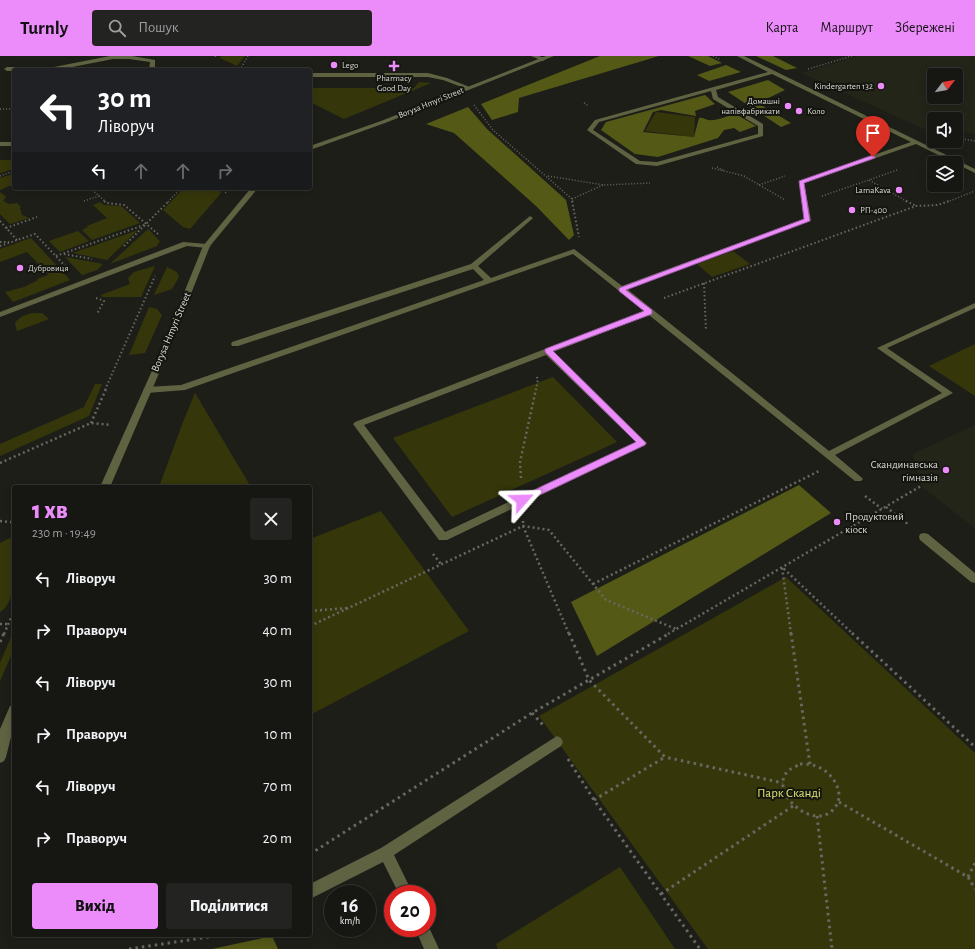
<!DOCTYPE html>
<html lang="uk">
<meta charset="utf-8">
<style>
:root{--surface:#161613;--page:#232321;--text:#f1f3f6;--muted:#9e9fa0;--line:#353533;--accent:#ec8cfa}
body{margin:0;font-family:"Alegreya Sans",sans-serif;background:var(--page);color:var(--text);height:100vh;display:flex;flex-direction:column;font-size:15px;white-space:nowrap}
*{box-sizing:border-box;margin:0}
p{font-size:13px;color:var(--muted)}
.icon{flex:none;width:22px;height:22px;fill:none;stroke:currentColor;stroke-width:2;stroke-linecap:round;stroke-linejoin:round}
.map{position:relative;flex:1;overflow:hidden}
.sheet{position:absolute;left:12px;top:429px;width:300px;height:452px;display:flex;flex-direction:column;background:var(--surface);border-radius:4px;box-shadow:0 2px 10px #0003,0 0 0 1px var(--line)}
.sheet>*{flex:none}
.banner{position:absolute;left:12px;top:12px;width:300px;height:122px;border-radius:4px;box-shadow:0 2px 10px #0003,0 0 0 1px var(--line);background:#202124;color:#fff;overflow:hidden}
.needle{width:26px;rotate:59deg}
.tools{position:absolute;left:927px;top:12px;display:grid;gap:8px}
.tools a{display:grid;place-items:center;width:36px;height:36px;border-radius:4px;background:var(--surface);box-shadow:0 2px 10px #0003,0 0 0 1px var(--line);font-size:20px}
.speed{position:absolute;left:324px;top:829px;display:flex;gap:8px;font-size:20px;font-weight:700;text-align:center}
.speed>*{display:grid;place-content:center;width:52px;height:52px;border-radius:50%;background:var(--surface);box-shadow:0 2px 10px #0003,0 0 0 1px var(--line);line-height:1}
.speed small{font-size:10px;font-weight:400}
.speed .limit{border:6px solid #d22;background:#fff;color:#111}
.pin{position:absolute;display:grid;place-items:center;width:34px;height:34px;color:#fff;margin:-41px -17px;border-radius:50% 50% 50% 0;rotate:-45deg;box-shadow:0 0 4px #0007}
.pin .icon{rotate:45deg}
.me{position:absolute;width:44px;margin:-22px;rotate:65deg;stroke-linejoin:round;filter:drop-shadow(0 0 3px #0008)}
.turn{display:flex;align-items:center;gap:14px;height:84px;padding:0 20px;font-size:18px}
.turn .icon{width:52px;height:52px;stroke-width:2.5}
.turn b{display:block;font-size:28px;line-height:34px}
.lanes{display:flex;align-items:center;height:38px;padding:0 20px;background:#0003;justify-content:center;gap:20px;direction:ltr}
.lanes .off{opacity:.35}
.round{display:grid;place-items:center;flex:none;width:42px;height:42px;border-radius:4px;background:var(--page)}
.headline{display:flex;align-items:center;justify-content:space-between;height:68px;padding:0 20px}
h1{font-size:24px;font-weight:800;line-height:30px;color:var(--accent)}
.action{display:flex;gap:8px;margin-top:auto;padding:8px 20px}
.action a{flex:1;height:46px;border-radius:4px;background:var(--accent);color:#111;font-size:16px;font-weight:800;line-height:46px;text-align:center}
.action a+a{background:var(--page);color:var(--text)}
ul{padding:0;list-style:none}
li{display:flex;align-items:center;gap:12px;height:52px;padding:0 20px}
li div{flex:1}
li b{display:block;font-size:15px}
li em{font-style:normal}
header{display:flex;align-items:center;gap:24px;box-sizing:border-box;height:56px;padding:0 20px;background:var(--accent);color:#111}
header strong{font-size:19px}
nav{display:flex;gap:22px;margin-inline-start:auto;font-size:14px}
.search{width:280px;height:36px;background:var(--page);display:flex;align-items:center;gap:10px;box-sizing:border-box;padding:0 14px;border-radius:4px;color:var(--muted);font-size:15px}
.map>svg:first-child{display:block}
.built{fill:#242519;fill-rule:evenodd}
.green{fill:#35370a}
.forest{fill:#555916}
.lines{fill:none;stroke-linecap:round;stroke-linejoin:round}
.path-far3{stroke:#686863;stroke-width:1.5;stroke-dasharray:1 2;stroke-linecap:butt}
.path-far2{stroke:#686863;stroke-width:2;stroke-dasharray:1.5 2.5;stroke-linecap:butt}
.path-far1{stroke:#686863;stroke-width:2.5;stroke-dasharray:2 3;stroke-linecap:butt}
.path{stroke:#686863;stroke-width:3;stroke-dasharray:2.5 4;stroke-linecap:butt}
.lane{fill:#606342;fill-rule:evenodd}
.street{fill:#606342;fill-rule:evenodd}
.route{fill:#ec8cfa;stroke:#995ba2}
.poi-dot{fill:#ec8cfa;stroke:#151510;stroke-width:1.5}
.labels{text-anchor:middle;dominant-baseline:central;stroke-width:4;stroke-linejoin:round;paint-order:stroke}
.far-poi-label{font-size:9px;fill:#d8d9d4;stroke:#151510;text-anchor:start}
.far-street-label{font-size:9px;fill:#d8d9d4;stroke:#151510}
.street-label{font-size:11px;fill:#d8d9d4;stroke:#151510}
.poi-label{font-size:11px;fill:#d8d9d4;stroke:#151510;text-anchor:end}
.near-park-label{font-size:13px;fill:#dbe371;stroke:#151510}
</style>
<header>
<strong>Turnly</strong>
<div class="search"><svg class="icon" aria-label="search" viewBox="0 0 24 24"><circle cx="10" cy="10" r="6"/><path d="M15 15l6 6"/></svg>Пошук</div>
<nav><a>Карта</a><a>Маршрут</a><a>Збережені</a></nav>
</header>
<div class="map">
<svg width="975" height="893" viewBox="0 0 975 893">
<rect width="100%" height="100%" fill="#1e1e19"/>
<path class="built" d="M859,0H975V78L956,76V63H934V75L926,74L801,17ZM934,19H956V41H934Z
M975,369V472L921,430L913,398Z"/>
<path class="green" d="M221,0H245L237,10L220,2Z
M419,26L431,27L344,63L310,46V32H414Z
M656,56L695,61L694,81L645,75Z
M0,104H14V113L0,117Z
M14,118V128L0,134V122Z
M184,132L196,134L217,132L221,137L190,173L183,171L163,154Z
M0,136L6,141L3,145L9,148L17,147L21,151L20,152L22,159L29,162L10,168L0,158Z
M100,146L104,149L121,150L140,167L92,184L82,174L88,171L87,170L107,162L93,149Z
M148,173L160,185L157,190L110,208Z
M138,174L107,204L73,197Z
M78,175L89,185L60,196L49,185Z
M31,182L70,224L13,246L5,236L24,231L38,224L37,223L49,219L27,196L0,206V193Z
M733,195L750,208L712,221L697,208Z
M65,201L103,208L97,214L82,219Z
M155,210L141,241H102L101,239L130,228L128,222L134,216Z
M167,211L177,216L179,221L172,233L154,239Z
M149,251L157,253L162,259L145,297L129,299Z
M32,257H42L49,263L17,275L15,267C19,261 25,259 32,257Z
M975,288V340L929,310Z
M553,321L617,386L452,461L393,382Z
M95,328H102L89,360L0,400V388L84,351Z
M195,337L251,431H159L183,366Z
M381,455L469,575L310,659V483Z
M14,480C14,499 19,546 0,556V487Z
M786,521L975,697V893H708L539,660Z
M11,581H14V593L0,625V607Z
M620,811L675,893H498L496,888Z"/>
<path class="forest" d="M600,0H659L519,42L518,56L492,64L481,48Z
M688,0H708L722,7L710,10Z
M756,0H773L797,12L786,14Z
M726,9L741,16L709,25L697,19Z
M768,24L785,34L758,47L791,67L781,71L728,36Z
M705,39L715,48L695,55L696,60L661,54L653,56L643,76L694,81L699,62C703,61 704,63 708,64C716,65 727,61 734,57L756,70L740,76L734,72L724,74L718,82L658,101L635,98L601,74L606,66Z
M468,51L487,73L566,144L574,179L569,184L536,150L454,77L426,68Z
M799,429L831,457L597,600L571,546Z
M272,880L278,893H212Z"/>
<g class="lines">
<path class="path-far3" d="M215,0L217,2
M713,0L721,4
M808,13L852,0
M240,14L248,0
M584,47L589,50
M474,49L493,74L572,143L573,146
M0,53H14
M956,82L975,85
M717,111L725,115
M712,112L744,120L785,144
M897,114L869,124L908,146
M0,120L14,115
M548,120L604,129L650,127
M759,129L785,120
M90,132L106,146
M221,132L226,137
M822,140L869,124
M572,143L603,129
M84,145L99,140
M168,146L181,132
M947,146L975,135"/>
<path class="path-far2" d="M104,145L107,147L124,149L158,178
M572,145L579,181
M906,145L916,150
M0,165L17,184
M6,172L37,161
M0,186H9
M0,190L35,178L68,213
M124,190L169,145
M64,198L92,203
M56,200L144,169
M704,227L706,275
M96,242L104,245L97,258
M664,242L916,150L938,149L949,145
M105,334L155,220
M536,334L538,323L536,320"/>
<path class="path-far1" d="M91,367L106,333
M0,407L91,367L111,369
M521,422L520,406L536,333
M865,440L882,453
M886,451L909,469
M0,465L11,466L14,471
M523,465V470L569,578
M433,498L441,508
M593,528L819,415
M310,555L347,552
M0,568H8
M310,570L523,470L549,474L606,544L676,573
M4,578L14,555
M668,578L921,430
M791,578L782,511L853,578"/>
<path class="path" d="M569,577L589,624L665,701L783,727
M791,577L810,708
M852,577L975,691
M0,586L4,577
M532,657L544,670
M568,703L594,744L700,893
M800,708C806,708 812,708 818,711C832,716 845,736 836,750C817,780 765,735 789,714C792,712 797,710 800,708Z
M594,744L665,701
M839,746L968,821L975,833
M817,760L832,893
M310,798L532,657L670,577
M968,821L975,807
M661,838L793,750
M388,848L393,860
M129,893L222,879"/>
<path class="lane" d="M110,0H132L155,4V14H149L150,6L129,3H113L57,14L7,15L4,13L7,11H54Z
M531,0H539L546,3L543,5Z
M737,0H744L975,113V117L973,116L916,88L804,127L811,164L810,165L627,233L829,395L942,337L877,292L975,247V252L887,292L953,337L835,399L861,421L863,423L861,425H855L649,259L553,296L645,385L647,387L645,389L447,484H439L353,368L355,366L644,255L573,198L185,334L147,337L143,334L147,331L181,329L484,224L473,213L238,290H232L231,288L232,286L471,208L530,160L533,162L532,163L478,210L491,222L574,193L622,230L804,163L799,125L911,86L772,18L716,34L718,41L763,68V80L657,110L636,108L587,74L595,64L768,16ZM711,35L713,43L758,70V78L657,106L640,105L593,74L599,66ZM546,299L636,386L445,476L364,369Z
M310,17H428L447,22L472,32L467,33L443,24L428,21H310Z
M183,186L207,188L211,190L207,192L187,190L0,261V256Z
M924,477L928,478L975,517V527L971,526L920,484L919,481L920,478Z
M557,680L561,682L563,686L561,690L394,799L413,838H399L383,806L310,843V828L381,792Z
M427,867L439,893H424L415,872H427Z"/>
<path class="street" d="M546,0H554L385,67L310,94V90L381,65Z
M0,86H14V90H0Z
M251,132H258L210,190L163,308L110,431H100L155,308L203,190Z
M14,649V669L6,701L4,705L0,707V673L10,650Z"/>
</g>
<path class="route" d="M873,99L875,100V102L804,127L810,165L626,234L652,254V258L553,295L646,387L645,389L525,446H519L518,444L519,441L636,386L545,296V293L644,255L619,235V232L804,163L799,125Z"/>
<g class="poi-dot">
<circle cx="334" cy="9" r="4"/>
<path d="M392 4h4v4h4v4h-4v4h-4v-4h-4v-4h4z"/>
<circle cx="881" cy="30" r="4"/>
<circle cx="788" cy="50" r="4"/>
<circle cx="799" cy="55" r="4"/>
<circle cx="899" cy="134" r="4"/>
<circle cx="852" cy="154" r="4"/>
<circle cx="20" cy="212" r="4"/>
<circle cx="946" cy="414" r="4"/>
<circle cx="837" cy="466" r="4"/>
</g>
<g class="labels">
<g class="far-poi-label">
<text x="342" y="9">Lego</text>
<text x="394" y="22" text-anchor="middle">Pharmacy<tspan x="394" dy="10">Good Day</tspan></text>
<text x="873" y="30" text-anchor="end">Kindergarten 132</text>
<text x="780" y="45" text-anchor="end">Домашні<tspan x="780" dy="10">напівфабрикати</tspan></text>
<text x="807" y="55">Коло</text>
<text x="891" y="134" text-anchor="end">LamaKava</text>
<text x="860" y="154">РП-400</text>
<text x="28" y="212">Дубровиця</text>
</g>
<g class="far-street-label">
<text transform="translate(431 47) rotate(-22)">Borysa Hmyri Street</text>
</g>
<g class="street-label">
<text transform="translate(171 276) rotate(-67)">Borysa Hmyri Street</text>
</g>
<g class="poi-label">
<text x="938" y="408">Скандинавська<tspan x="938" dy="13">гімназія</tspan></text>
<text x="845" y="460" text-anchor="start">Продуктовий<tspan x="845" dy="13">кіоск</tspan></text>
</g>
<g class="near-park-label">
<text x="789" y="737">Парк Сканді</text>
</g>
</g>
</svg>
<div class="tools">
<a><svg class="needle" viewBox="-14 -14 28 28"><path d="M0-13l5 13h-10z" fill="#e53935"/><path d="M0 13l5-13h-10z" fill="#9e9fa0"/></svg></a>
<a><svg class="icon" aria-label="sound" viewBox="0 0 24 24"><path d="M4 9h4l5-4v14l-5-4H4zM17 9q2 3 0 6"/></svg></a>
<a><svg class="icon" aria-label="layers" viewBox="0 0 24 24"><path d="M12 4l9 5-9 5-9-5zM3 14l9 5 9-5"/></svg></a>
</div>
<div class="speed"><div>16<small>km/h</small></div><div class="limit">20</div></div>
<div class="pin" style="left:873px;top:101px;background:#d93025"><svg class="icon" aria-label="arrive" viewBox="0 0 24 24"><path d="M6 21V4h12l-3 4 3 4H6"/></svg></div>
<svg class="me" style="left:522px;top:444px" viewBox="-20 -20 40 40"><path d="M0-17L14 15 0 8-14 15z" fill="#ec8cfa" stroke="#fff" stroke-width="4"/></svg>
<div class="banner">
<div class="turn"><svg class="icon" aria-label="left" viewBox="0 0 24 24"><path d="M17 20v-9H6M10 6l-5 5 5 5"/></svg><div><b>30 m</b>Ліворуч</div></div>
<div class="lanes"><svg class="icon" aria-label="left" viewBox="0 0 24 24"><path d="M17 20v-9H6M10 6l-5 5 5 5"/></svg><svg class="icon off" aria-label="ahead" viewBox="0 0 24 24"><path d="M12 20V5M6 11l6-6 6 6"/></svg><svg class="icon off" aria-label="ahead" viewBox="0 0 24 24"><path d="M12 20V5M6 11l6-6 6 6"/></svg><svg class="icon off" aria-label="right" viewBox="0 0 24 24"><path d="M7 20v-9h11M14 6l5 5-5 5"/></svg></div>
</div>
<section class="sheet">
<div class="headline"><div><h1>1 хв</h1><p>230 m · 19:49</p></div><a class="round"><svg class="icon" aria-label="close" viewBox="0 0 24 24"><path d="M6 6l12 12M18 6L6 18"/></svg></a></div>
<ul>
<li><svg class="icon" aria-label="left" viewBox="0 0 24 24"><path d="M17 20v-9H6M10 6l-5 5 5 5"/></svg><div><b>Ліворуч</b></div><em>30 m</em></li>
<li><svg class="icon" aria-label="right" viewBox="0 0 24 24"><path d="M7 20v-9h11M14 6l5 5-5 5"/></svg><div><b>Праворуч</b></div><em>40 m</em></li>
<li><svg class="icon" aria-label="left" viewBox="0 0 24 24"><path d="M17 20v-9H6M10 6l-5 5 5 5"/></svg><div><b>Ліворуч</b></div><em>30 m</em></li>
<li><svg class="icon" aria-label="right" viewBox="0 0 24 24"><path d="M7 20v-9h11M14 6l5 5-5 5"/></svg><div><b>Праворуч</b></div><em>10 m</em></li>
<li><svg class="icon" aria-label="left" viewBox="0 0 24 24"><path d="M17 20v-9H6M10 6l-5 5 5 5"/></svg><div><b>Ліворуч</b></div><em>70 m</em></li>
<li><svg class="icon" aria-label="right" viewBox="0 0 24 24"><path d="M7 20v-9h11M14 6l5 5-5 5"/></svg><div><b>Праворуч</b></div><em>20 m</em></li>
</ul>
<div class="action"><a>Вихід</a><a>Поділитися</a></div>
</section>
</div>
